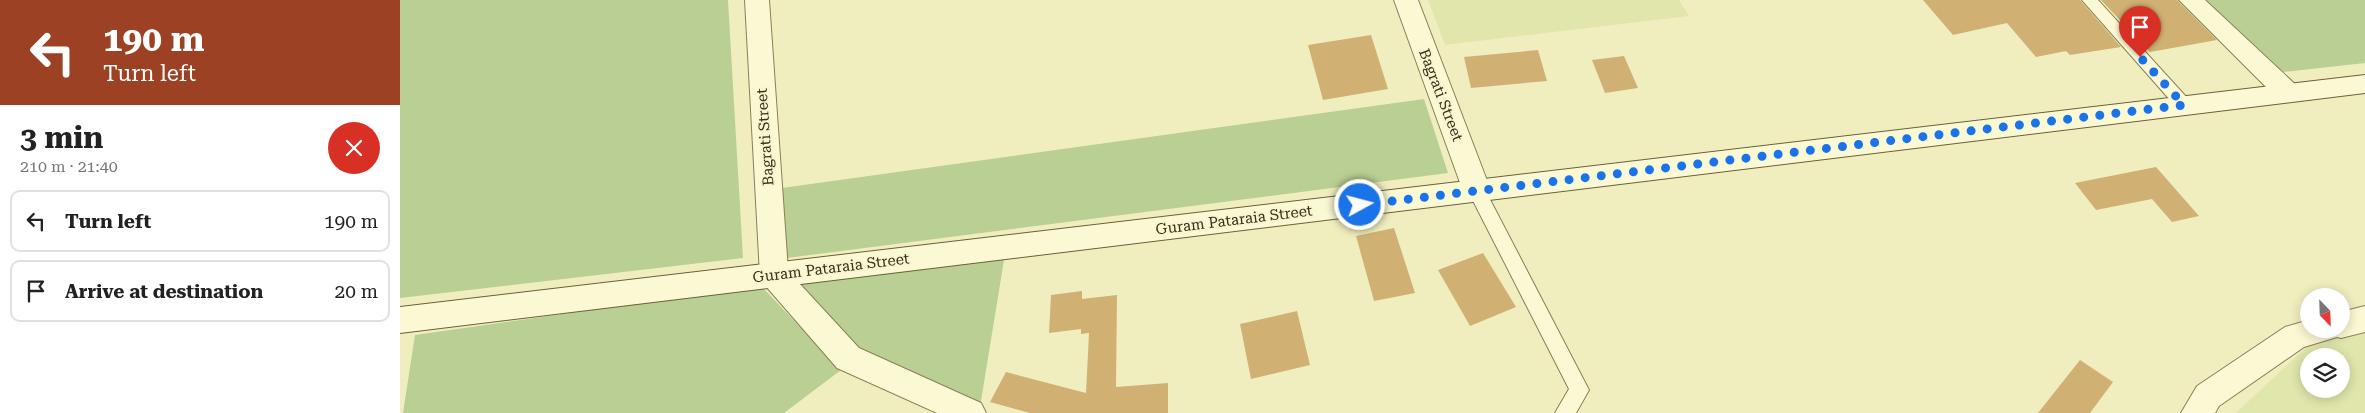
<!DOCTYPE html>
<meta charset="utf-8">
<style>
:root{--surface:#fff;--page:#f2f2f2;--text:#222;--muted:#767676;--line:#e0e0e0}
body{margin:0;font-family:"Roboto Serif",serif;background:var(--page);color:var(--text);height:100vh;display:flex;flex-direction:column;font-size:19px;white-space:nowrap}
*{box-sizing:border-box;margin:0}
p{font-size:16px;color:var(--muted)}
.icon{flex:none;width:28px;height:28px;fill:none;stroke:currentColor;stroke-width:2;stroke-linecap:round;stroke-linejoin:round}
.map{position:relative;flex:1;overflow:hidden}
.side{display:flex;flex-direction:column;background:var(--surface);width:400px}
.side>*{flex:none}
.hud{background:#9c4123;color:#fff;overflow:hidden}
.needle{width:32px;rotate:157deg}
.buttons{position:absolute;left:1900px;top:288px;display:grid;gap:10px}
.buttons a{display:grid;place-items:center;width:50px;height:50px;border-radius:50%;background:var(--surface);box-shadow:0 2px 12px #0003;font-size:25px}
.pin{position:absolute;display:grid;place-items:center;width:42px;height:42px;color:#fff;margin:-51px -21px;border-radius:50% 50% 50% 0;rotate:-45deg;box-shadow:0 0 5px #0007}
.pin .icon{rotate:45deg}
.me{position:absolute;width:55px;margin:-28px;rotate:83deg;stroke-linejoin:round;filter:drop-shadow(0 0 4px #0008)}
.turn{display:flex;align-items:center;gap:18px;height:105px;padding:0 20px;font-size:22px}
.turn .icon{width:65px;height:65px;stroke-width:2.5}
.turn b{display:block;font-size:35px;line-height:42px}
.round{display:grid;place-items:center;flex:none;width:52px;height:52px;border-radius:26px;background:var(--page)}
.overview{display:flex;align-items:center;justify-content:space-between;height:85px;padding:0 20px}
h1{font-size:30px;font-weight:700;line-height:38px}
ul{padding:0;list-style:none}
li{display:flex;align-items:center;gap:15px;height:62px;margin:0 10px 8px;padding:0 10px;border:2px solid var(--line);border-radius:10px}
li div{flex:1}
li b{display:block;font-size:19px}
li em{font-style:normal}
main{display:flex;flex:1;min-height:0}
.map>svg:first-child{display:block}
.farmland{fill:#e1e6ac;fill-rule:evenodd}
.green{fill:#b9cf93}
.building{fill:#d0b173}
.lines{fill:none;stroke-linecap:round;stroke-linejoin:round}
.lane-casing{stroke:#8a7f57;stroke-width:2}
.street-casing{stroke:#8a7f57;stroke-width:2}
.secondary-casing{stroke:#6c5f3a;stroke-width:2}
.lane{fill:#fbf9d3;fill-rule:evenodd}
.street{fill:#fbf9d3;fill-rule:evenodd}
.secondary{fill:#fbf9d3;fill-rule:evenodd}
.route{stroke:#1a73e8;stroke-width:9;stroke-dasharray:0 16.2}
.labels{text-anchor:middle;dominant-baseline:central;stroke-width:4;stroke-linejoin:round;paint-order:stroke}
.street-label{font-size:15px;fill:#39311c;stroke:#f7f6cf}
</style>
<main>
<section class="side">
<div class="hud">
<div class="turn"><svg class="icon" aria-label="left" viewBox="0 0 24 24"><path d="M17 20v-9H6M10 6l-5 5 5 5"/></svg><div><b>190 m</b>Turn left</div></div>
</div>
<div class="overview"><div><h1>3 min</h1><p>210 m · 21:40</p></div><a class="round" style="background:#d93025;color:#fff"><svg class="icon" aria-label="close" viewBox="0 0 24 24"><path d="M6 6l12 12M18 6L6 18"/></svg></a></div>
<ul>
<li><svg class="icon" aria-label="left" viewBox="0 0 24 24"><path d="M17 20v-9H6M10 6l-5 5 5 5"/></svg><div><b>Turn left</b></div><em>190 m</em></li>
<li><svg class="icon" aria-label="arrive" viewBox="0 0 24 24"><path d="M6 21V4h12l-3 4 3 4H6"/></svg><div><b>Arrive at destination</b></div><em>20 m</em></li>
</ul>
</section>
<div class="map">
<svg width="1965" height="413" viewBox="0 0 1965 413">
<rect width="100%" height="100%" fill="#f0eebf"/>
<path class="farmland" d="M1028,0H1279L1289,16L1045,45Z
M1965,328V413H1836L1916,338ZM1909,356H1941V389H1909Z"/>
<path class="green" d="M0,0H328L343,258L0,298Z
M1806,0H1965V63L1883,72Z
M1024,99L1048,173L387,258L382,188Z
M605,254L580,407L455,345L394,283Z
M361,286L441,370L384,413H3L15,335Z"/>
<path class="building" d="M1523,0H1680L1721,47L1670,55L1666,51L1636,57L1607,23L1553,35Z
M1701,0H1777L1817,40L1750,52Z
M971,35L988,89L923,100L908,45Z
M1138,50L1147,81L1071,88L1064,57Z
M1224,56L1238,88L1205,93L1192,60Z
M1756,167L1799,216L1772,222L1752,199L1696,210L1675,183Z
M994,228L1015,293L974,301L956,236Z
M1083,253L1116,307L1070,326L1038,270Z
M682,291V299L717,295L716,387L768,383V413H630L590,402L606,372L686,393L689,333L681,334V329L649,333L651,295Z
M897,311L910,365L851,379L840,324Z
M1680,360L1713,382L1690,413H1638Z"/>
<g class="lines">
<defs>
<path id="lane" d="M1682,0H1698L1790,101L1792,105L1790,109L1784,111L1778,109Z
M1077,184L1083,186L1189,390L1176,413H1155L1169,389L1068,191L1071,186Z"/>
<path id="street" d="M345,0H369L388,271L459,348L581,403L586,413H537L437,368L364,284L360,275Z
M994,0H1018L1091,191L1087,199L1077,202L1067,199L1063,191Z
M1779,0H1805L1897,86L1901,93L1897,100L1888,102L1879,100Z
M1965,306V332L1941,338L1937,337L1904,347L1819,406L1815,413H1781L1797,386L1885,327L1909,320V329H1941V312Z"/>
<path id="secondary" d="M1965,75V93L0,333V307Z"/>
</defs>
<use href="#lane" class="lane-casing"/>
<use href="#street" class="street-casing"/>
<use href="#secondary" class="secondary-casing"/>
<use href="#lane" class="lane"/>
<use href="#street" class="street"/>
<use href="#secondary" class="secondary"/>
</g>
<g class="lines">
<path class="route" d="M960,205L1784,105L1740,57"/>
</g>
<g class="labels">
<g class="street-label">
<text transform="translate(1041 95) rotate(69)">Bagrati Street</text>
<text transform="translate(365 137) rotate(-94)">Bagrati Street</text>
<text transform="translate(834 220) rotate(-7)">Guram Pataraia Street</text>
<text transform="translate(431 268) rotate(-7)">Guram Pataraia Street</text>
</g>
</g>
</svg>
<div class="buttons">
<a><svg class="needle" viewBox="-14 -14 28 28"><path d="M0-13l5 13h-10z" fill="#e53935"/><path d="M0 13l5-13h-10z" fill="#767676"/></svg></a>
<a><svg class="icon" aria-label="layers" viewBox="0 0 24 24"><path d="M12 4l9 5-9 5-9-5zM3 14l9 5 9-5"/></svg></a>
</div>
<div class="pin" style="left:1740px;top:57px;background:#d93025"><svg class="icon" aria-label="arrive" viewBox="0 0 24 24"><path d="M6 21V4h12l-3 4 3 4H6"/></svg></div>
<svg class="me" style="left:960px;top:205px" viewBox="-20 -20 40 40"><circle r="17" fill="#1a73e8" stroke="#fff" stroke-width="3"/><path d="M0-11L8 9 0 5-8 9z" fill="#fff"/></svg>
</div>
</main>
